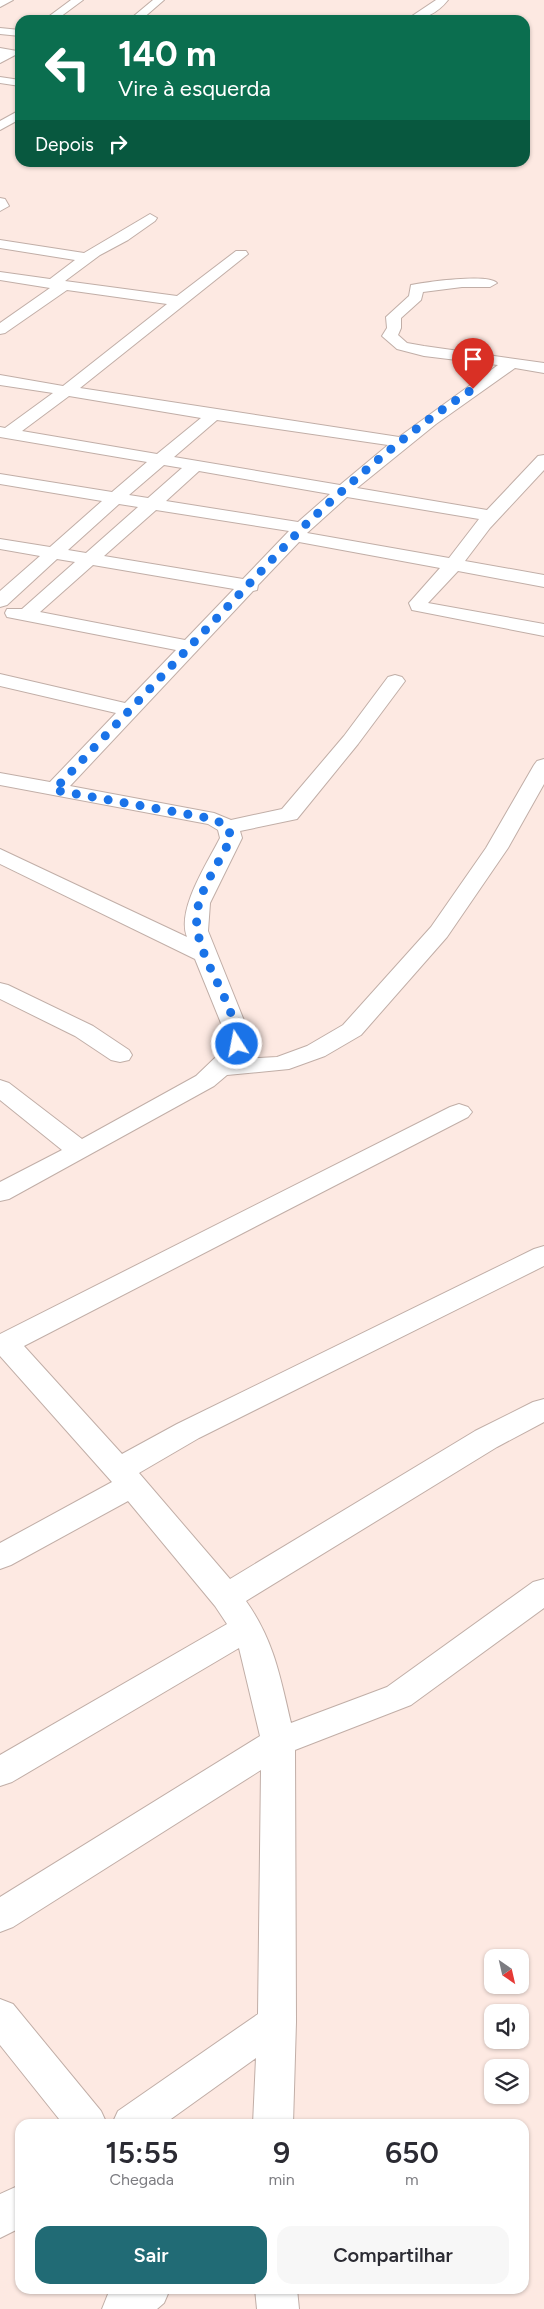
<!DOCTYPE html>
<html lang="pt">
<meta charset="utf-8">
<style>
:root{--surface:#fff;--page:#f7f7f7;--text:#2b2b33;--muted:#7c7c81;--accent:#216b75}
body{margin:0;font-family:Figtree,sans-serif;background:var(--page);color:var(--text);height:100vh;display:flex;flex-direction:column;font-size:19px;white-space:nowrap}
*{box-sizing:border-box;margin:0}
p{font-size:16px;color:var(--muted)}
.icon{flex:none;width:28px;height:28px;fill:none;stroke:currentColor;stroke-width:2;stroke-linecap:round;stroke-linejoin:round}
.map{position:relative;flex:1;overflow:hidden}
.sheet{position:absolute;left:15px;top:2119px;width:514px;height:175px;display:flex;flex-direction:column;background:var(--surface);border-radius:15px;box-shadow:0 1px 4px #0004}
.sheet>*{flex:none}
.top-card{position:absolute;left:15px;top:15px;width:515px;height:152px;border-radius:15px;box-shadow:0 1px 4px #0004;background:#0b6e4f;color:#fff;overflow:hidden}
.needle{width:32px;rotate:146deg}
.fabs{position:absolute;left:484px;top:1949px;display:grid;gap:10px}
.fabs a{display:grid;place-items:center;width:45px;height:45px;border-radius:10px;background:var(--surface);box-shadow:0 1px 4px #0004;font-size:25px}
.pin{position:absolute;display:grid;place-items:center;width:42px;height:42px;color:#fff;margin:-51px -21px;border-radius:50% 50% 50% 0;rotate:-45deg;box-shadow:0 0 5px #0007}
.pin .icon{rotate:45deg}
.me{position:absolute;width:55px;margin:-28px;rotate:349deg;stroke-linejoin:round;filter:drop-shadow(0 0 4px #0008)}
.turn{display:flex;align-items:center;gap:18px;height:105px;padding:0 20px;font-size:22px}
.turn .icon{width:65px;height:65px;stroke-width:2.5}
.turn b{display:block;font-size:35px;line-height:42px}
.then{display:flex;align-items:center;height:48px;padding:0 20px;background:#0003;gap:10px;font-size:19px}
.eta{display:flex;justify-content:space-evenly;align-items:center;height:85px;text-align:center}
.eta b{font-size:30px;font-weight:600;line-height:35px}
.primary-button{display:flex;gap:10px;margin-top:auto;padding:10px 20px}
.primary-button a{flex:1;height:58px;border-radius:15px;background:var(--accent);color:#fff;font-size:20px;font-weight:600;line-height:58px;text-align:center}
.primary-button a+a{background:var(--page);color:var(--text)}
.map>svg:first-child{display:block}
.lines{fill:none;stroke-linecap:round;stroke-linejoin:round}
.minor-casing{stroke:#c1aea7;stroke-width:2}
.minor{fill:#fff;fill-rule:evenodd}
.route{stroke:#1a73e8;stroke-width:9;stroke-dasharray:0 16.2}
</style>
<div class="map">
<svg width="544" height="2309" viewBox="0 0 544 2309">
<rect width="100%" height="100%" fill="#fde9e2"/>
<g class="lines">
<defs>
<path id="minor" d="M0,0H13L0,7Z
M71,0H83L56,20H44Z
M153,0H164L141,20H129Z
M436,0H448C437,14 423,20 406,20Z
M0,28L20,30V36L0,34Z
M0,48L17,51L19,53L0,63Z
M0,77L20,80V86L0,83Z
M20,110V119L0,130V121Z
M0,198L5,199L9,206L0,211Z
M150,214L157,218L155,221L128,240L100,255L65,281L177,296L236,251H246L248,254L80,388L399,437L498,365L424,356L397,349L382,336L387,328L386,317L409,296L411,285C425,282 489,273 497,283L490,287H462L423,292L421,300L401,318V328L398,335L407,343L424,346L544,363V373L515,368L436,424L357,488L487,510L538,456L544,455V470L490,528L465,561L544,575V587L458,571L428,603L544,624V636L412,610L409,603L440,568L299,542L258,585L257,590L253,591L70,786L214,813L231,820L282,809L344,736L388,677L395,675L402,677L405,681L358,744L297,819L240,831L242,838L210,903L208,931L249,1033L247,1048L240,1059L277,1057L307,1046L343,1025L431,927L486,848L534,765L537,761L544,759V784L508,848L447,937L361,1035L325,1056L289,1069L227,1075L214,1086L9,1199L0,1201V1182L62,1150L0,1100V1080L9,1083L82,1139L196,1076L219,1054L225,1033L195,959L0,864V849L187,937C176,910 208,862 220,838L218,830L208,824L0,785V773L50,782L116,713L0,686V674L125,703L176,650L7,617L5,613L7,609H22L75,562L57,559L7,605L0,607V591L40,556L0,549V539L50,547L102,501L0,484V474L112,492L147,462L0,437V427L5,428L53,393L0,385V375L63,386L167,304L67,290L5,333L0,334V323L50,288L0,280V272L50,279L75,260L0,248V240L84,253ZM69,396L201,418L157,454L22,431ZM217,420L388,445L340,485L174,457ZM164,465L182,468L148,498L129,495ZM199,471L330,494L298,522L166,501ZM347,497L479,519L449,558L307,533ZM119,504L138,507L86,553L68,550ZM156,510L289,531L243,579L104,556ZM93,565L234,589L185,640L40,612Z
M0,983L8,985L93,1026L129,1050L132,1055L129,1060L120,1062L111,1060L75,1036L0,999Z
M459,1104L468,1107L472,1112L468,1117L24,1346L122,1454L177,1424L534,1249L544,1246V1266L199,1438L139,1473L230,1579L475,1431L533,1402L544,1399V1422L497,1447L246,1601C274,1641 280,1676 291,1723L387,1687L533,1582L544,1579V1608L411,1705L295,1750L296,2022L293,2124H253L256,2058L164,2124H112L118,2111L258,2014L261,1770L13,1927L0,1932V1897L260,1736L239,1648L12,1782L0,1786V1755L227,1624L215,1606L128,1501L11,1565L0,1569V1543L112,1482L0,1356V1334L450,1107Z
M0,1999L13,2004L101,2111L107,2124H63L0,2045Z
M20,2185V2228L0,2238V2194Z
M116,2289H170L164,2303L157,2309H102L108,2294Z
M255,2289H297L299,2309H257Z"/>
</defs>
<use href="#minor" class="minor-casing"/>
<use href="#minor" class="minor"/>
</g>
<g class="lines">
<path class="route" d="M237,1044C237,996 185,950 199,903C204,884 222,857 231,838L228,827L214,819L54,790L302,528C355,478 412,428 473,389"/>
</g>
</svg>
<div class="fabs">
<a><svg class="needle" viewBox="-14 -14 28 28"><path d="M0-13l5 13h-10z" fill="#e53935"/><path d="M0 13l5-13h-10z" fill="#7c7c81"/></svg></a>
<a><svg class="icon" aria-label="sound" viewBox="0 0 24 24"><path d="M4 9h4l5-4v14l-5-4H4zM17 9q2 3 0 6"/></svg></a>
<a><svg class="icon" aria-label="layers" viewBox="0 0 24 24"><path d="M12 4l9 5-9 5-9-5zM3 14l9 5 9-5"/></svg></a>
</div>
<div class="pin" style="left:473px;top:389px;background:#d93025"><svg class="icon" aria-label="arrive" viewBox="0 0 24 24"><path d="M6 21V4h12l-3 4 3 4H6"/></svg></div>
<svg class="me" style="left:237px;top:1044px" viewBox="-20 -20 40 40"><circle r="17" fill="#1a73e8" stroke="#fff" stroke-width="3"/><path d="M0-11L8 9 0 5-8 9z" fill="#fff"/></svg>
<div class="top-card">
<div class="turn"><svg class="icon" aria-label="left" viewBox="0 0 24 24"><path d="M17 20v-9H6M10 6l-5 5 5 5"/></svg><div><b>140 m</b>Vire à esquerda</div></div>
<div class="then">Depois<svg class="icon" aria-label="right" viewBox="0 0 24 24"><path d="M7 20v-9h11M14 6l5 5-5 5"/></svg></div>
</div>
<section class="sheet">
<div class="eta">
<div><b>15:55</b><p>Chegada</p></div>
<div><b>9</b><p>min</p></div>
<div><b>650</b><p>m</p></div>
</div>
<div class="primary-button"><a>Sair</a><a>Compartilhar</a></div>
</section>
</div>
